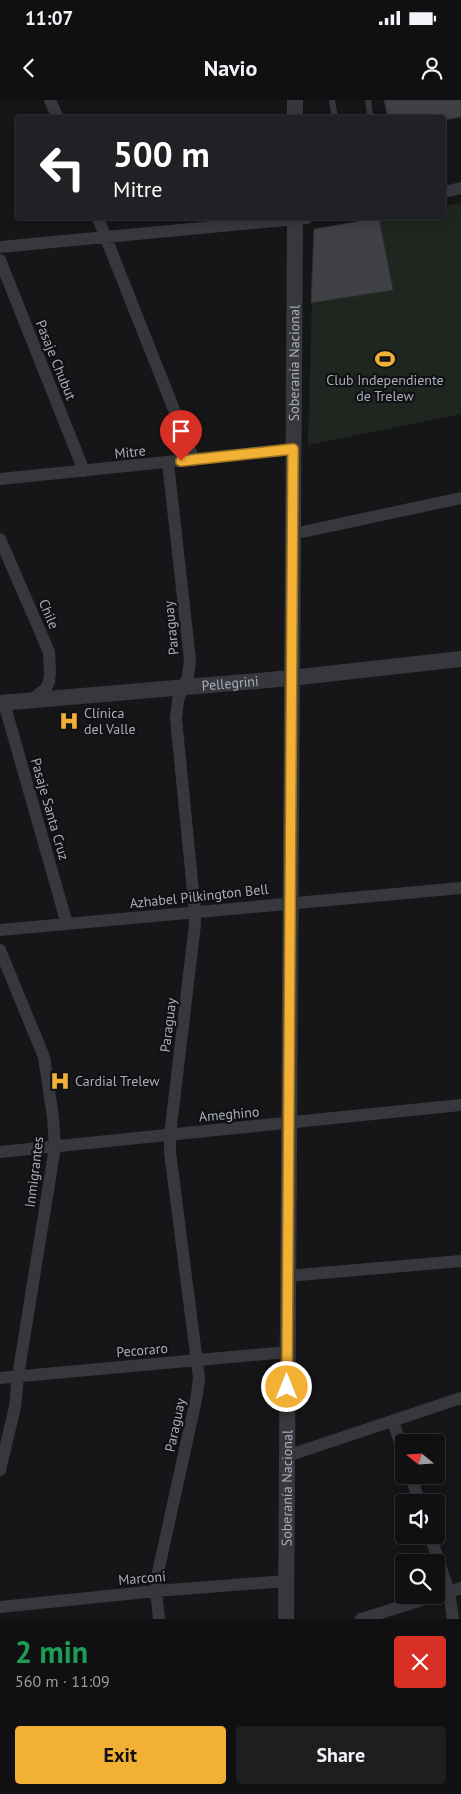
<!DOCTYPE html>
<meta charset="utf-8">
<style>
:root{--surface:#101012;--page:#1e1e20;--text:#f1f3f6;--muted:#9c9d9f;--line:#303032;--accent:#f2b134}
body{margin:0;font-family:"PT Sans",sans-serif;background:var(--page);color:var(--text);height:100vh;display:flex;flex-direction:column;font-size:19px;white-space:nowrap}
*{box-sizing:border-box;margin:0}
p{font-size:16px;color:var(--muted)}
.icon{flex:none;width:28px;height:28px;fill:none;stroke:currentColor;stroke-width:2;stroke-linecap:round;stroke-linejoin:round}
.map{position:relative;height:1519px;overflow:hidden}
.panel{display:flex;flex-direction:column;background:var(--surface);flex:1}
.panel>*{flex:none}
.guide{position:absolute;left:15px;top:15px;width:431px;height:105px;border-radius:5px;box-shadow:0 2px 12px #0003,0 0 0 1px var(--line);background:#202124;color:#fff;overflow:hidden}
.needle{width:32px;rotate:288deg}
.fabs{position:absolute;left:395px;top:1334px;display:grid;gap:10px}
.fabs a{display:grid;place-items:center;width:50px;height:50px;border-radius:5px;background:var(--surface);box-shadow:0 2px 12px #0003,0 0 0 1px var(--line);font-size:25px}
.pin{position:absolute;display:grid;place-items:center;width:42px;height:42px;color:#fff;margin:-51px -21px;border-radius:50% 50% 50% 0;rotate:-45deg;box-shadow:0 0 5px #0007}
.pin .icon{rotate:45deg}
.me{position:absolute;width:55px;margin:-28px;rotate:0deg;stroke-linejoin:round;filter:drop-shadow(0 0 4px #0008)}
.turn{display:flex;align-items:center;gap:18px;height:105px;padding:0 15px;font-size:22px}
.turn .icon{width:65px;height:65px;stroke-width:2.5}
.turn b{display:block;font-size:35px;line-height:42px}
.round{display:grid;place-items:center;flex:none;width:52px;height:52px;border-radius:5px;background:var(--page)}
.headline{display:flex;align-items:center;justify-content:space-between;height:85px;padding:0 15px}
h1{font-size:30px;font-weight:700;line-height:38px;color:#1e9e55}
.action{display:flex;gap:10px;margin-top:auto;padding:10px 15px}
.action a{flex:1;height:58px;border-radius:5px;background:var(--accent);color:#111;font-size:20px;font-weight:700;line-height:58px;text-align:center}
.action a+a{background:var(--page);color:var(--text)}
.status{display:flex;justify-content:space-between;align-items:center;height:35px;padding:0 25px;background:var(--surface);direction:ltr}
.status svg{height:14px;fill:currentColor}
header{display:flex;justify-content:space-between;align-items:center;height:65px;padding:0 15px;background:var(--surface);font-size:22px;font-weight:700}
.map>svg:first-child{display:block}
.green{fill:#1e261f}
.building{fill:#404145;stroke:#303034}
.lines{fill:none;stroke-linecap:round;stroke-linejoin:round}
.service{stroke:#37383d;stroke-width:6}
.minor{stroke:#37383d;stroke-width:12}
.tertiary{stroke:#37383d;stroke-width:16}
.route-casing{stroke:#9d7322;stroke-width:12}
.route{stroke:#f2b134;stroke-width:9}
.labels{text-anchor:middle;dominant-baseline:central;stroke-width:4.5;stroke-linejoin:round;paint-order:stroke}
.street-label{font-size:14px;fill:#a8adb8;stroke:#111113}
.poi-label{font-size:14px;fill:#a8adb8;stroke:#111113;text-anchor:start}
</style>
<div class="status"><b>11:07</b><svg viewBox="0 0 49 12"><path d="M0 12V9h3v3zM5 12V6h3v6zM10 12V3h3v9zM15 12V0h3v12zM26 1h20v11H26zM47 4h2v5h-2z"/></svg></div>
<header><svg class="icon" aria-label="back" viewBox="0 0 24 24"><path d="M15 5l-7 7 7 7"/></svg>Navio<svg class="icon" aria-label="person" viewBox="0 0 24 24"><circle cx="12" cy="8" r="4"/><path d="M4 21q1-7 8-7t8 7"/></svg></header>
<div class="map">
<svg width="461" height="1519" viewBox="0 0 461 1519">
<rect width="100%" height="100%" fill="#161618"/>
<path class="green" d="M461,103V314L308,345L314,129L382,118H444V106Z"/>
<path class="building" d="M384,0H461V17L444,20V18H388Z
M379,118L393,190L311,203L314,129Z"/>
<g class="lines">
<path class="service" d="M332,0L335,18
M368,0L370,15L369,18"/>
<path class="minor" d="M50,0L58,18
M444,92L461,88
M98,118L194,360
M0,147L307,118
M0,160L84,371
M0,379L293,349
M293,434L461,398
M0,439L49,552L50,572L49,582L46,588L32,600
M4,603L67,824
M0,830L461,788
M0,850L44,957L53,1017L55,1047L18,1276L15,1307L0,1370
M0,1052L461,1005
M287,1176L461,1161
M0,1278L287,1252
M393,1321L404,1355
M287,1356L461,1298
M410,1375L420,1402
M430,1435L449,1492L453,1519
M0,1507L156,1491L286,1481
M159,1519L156,1491L157,1477L197,1295L199,1278L170,1052V1035L195,824V811L176,619L178,600L188,576L190,560L168,363
M361,1519L461,1488"/>
<g class="tertiary">
<path d="M295,18V0"/>
<path id="s1" d="M0,603L291,578L461,559"/>
<path id="s2" d="M286,1519L295,118"/>
</g>
</g>
<g class="lines">
<defs>
<path id="route" d="M181,361L293,349L287,1287"/>
</defs>
<use href="#route" class="route-casing"/>
<use href="#route" class="route"/>
</g>
<defs>
<symbol id="stadium-bare" viewBox="-9 -9 18 18"><path d="M0-5a6.5 5 0 1 0 0 10a6.5 5 0 1 0 0-10ZM-3.5-1.8h7v3.6h-7Z" fill="#f2b134" stroke="#111113" stroke-width="2.5" paint-order="stroke"/></symbol>
<symbol id="hospital-bare" viewBox="-9 -9 18 18"><path d="M-5-5h3v3.5h4V-5h3V5h-3V1.5h-4V5h-3Z" fill="#f2b134" stroke="#111113" stroke-width="2.5" paint-order="stroke"/></symbol>
</defs>
<g fill-rule="evenodd">
<use href="#stadium-bare" x="371" y="245" width="28" height="28"/>
<use href="#hospital-bare" x="55" y="607" width="28" height="28"/>
<use href="#hospital-bare" x="46" y="967" width="28" height="28"/>
</g>
<g class="labels">
<g class="street-label">
<text transform="translate(56 260) rotate(68)">Pasaje Chubut</text>
<text stroke="none"><textPath href="#s2" startOffset="1256">Soberanía Nacional</textPath></text>
<text transform="translate(130 352) rotate(-6)">Mitre</text>
<text transform="translate(49 514) rotate(67)">Chile</text>
<text transform="translate(171 528) rotate(-96)">Paraguay</text>
<text stroke="none"><textPath href="#s1" startOffset="231">Pellegrini</textPath></text>
<text transform="translate(50 709) rotate(74)">Pasaje Santa Cruz</text>
<text transform="translate(199 796) rotate(-6)">Azhabel Pilkington Bell</text>
<text transform="translate(168 925) rotate(-83)">Paraguay</text>
<text transform="translate(229 1014) rotate(-5)">Ameghino</text>
<text transform="translate(34 1072) rotate(-83)">Inmigrantes</text>
<text transform="translate(142 1250) rotate(-5)">Pecoraro</text>
<text transform="translate(175 1325) rotate(-78)">Paraguay</text>
<text stroke="none"><textPath href="#s2" startOffset="131">Soberanía Nacional</textPath></text>
<text transform="translate(142 1478) rotate(-5)">Marconi</text>
</g>
<g class="poi-label">
<text x="385" y="280" text-anchor="middle">Club Independiente<tspan x="385" dy="16">de Trelew</tspan></text>
<text x="84" y="613">Clínica<tspan x="84" dy="16">del Valle</tspan></text>
<text x="75" y="981">Cardial Trelew</text>
</g>
</g>
</svg>
<div class="fabs">
<a><svg class="needle" viewBox="-14 -14 28 28"><path d="M0-13l5 13h-10z" fill="#e53935"/><path d="M0 13l5-13h-10z" fill="#9c9d9f"/></svg></a>
<a><svg class="icon" aria-label="sound" viewBox="0 0 24 24"><path d="M4 9h4l5-4v14l-5-4H4zM17 9q2 3 0 6"/></svg></a>
<a><svg class="icon" aria-label="search" viewBox="0 0 24 24"><circle cx="10" cy="10" r="6"/><path d="M15 15l6 6"/></svg></a>
</div>
<div class="pin" style="left:181px;top:361px;background:#d93025"><svg class="icon" aria-label="arrive" viewBox="0 0 24 24"><path d="M6 21V4h12l-3 4 3 4H6"/></svg></div>
<svg class="me" style="left:287px;top:1287px" viewBox="-20 -20 40 40"><circle r="17" fill="#f2b134" stroke="#fff" stroke-width="3"/><path d="M0-11L8 9 0 5-8 9z" fill="#fff"/></svg>
<div class="guide">
<div class="turn"><svg class="icon" aria-label="left" viewBox="0 0 24 24"><path d="M17 20v-9H6M10 6l-5 5 5 5"/></svg><div><b>500 m</b>Mitre</div></div>
</div>
</div>
<section class="panel">
<div class="headline"><div><h1>2 min</h1><p>560 m · 11:09</p></div><a class="round" style="background:#d93025;color:#fff"><svg class="icon" aria-label="close" viewBox="0 0 24 24"><path d="M6 6l12 12M18 6L6 18"/></svg></a></div>
<div class="action"><a>Exit</a><a>Share</a></div>
</section>
